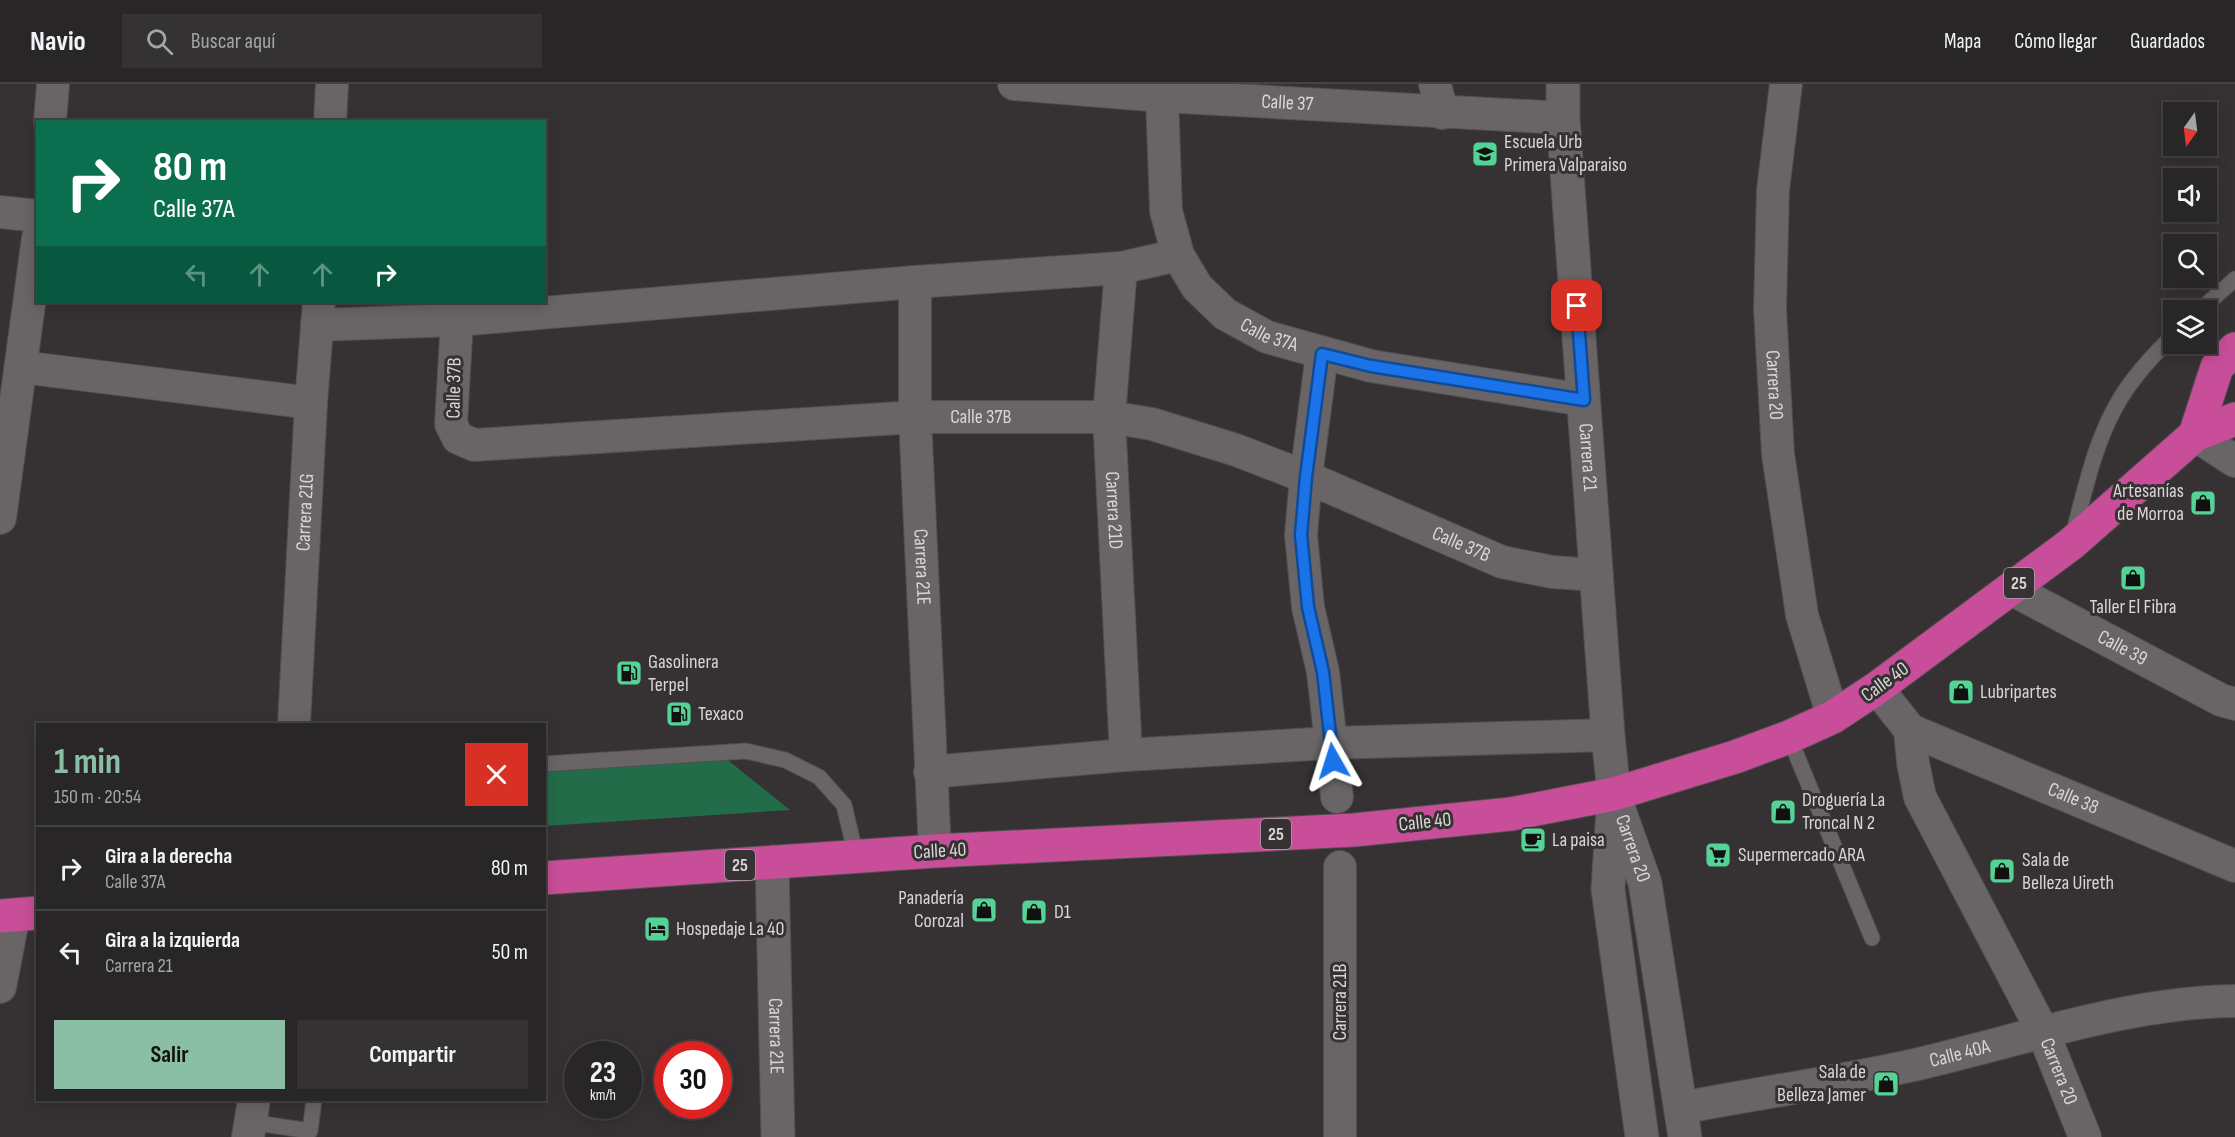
<!DOCTYPE html>
<html lang="es">
<meta charset="utf-8">
<style>
:root{--surface:#282627;--page:#343233;--text:#f1f3f6;--muted:#a5a5a7;--line:#444344;--accent:#8abfa5}
body{margin:0;font-family:"Sofia Sans Condensed",sans-serif;background:var(--page);color:var(--text);height:100vh;display:flex;flex-direction:column;font-size:22px;white-space:nowrap}
*{box-sizing:border-box;margin:0}
p{font-size:20px;color:var(--muted)}
.icon{flex:none;width:33px;height:33px;fill:none;stroke:currentColor;stroke-width:2;stroke-linecap:round;stroke-linejoin:round}
.map{position:relative;flex:1;overflow:hidden}
.sheet{position:absolute;left:36px;top:639px;width:510px;height:378px;display:flex;flex-direction:column;background:var(--surface);border-radius:0px;box-shadow:0 3px 15px #0003,0 0 0 2px var(--line)}
.sheet>*{flex:none}
.hud{position:absolute;left:36px;top:36px;width:510px;height:183px;border-radius:0px;box-shadow:0 3px 15px #0003,0 0 0 2px var(--line);background:#0b6e4f;color:#fff;overflow:hidden}
.needle{width:39px;rotate:194deg}
.controls{position:absolute;left:2163px;top:18px;display:grid;gap:12px}
.controls a{display:grid;place-items:center;width:54px;height:54px;border-radius:0px;background:var(--surface);box-shadow:0 3px 15px #0003,0 0 0 2px var(--line);font-size:30px}
.speed{position:absolute;left:564px;top:957px;display:flex;gap:12px;font-size:30px;font-weight:700;text-align:center}
.speed>*{display:grid;place-content:center;width:78px;height:78px;border-radius:50%;background:var(--surface);box-shadow:0 3px 15px #0003,0 0 0 2px var(--line);line-height:1}
.speed small{font-size:15px;font-weight:400}
.speed .limit{border:9px solid #d22;background:#fff;color:#111}
.pin{position:absolute;display:grid;place-items:center;width:51px;height:51px;color:#fff;margin:-26px;border-radius:12px;box-shadow:0 3px 9px #0006}
.me{position:absolute;width:66px;margin:-33px;rotate:354deg;stroke-linejoin:round;filter:drop-shadow(0 0 4px #0008)}
.turn{display:flex;align-items:center;gap:21px;height:126px;padding:0 18px;font-size:27px}
.turn .icon{width:78px;height:78px;stroke-width:2.5}
.turn b{display:block;font-size:42px;line-height:51px}
.lanes{display:flex;align-items:center;height:57px;padding:0 18px;background:#0003;justify-content:center;gap:30px;direction:ltr}
.lanes .off{opacity:.35}
.round{display:grid;place-items:center;flex:none;width:63px;height:63px;border-radius:0px;background:var(--page)}
.headline{display:flex;align-items:center;justify-content:space-between;height:102px;padding:0 18px}
h1{font-size:36px;font-weight:700;line-height:45px;color:var(--accent)}
.primary-button{display:flex;gap:12px;margin-top:auto;padding:12px 18px}
.primary-button a{flex:1;height:69px;border-radius:0px;background:var(--accent);color:#111;font-size:24px;font-weight:700;line-height:69px;text-align:center}
.primary-button a+a{background:var(--page);color:var(--text)}
ul{padding:0;list-style:none}
li{display:flex;align-items:center;gap:18px;height:84px;padding:0 18px;border-top:2px solid var(--line)}
li div{flex:1}
li b{display:block;font-size:22px}
li em{font-style:normal}
header{display:flex;align-items:center;gap:36px;box-sizing:border-box;height:84px;padding:0 30px;background:var(--surface);border-bottom:2px solid var(--line)}
header strong{font-size:28px}
nav{display:flex;gap:33px;margin-inline-start:auto;font-size:21px}
.search{width:420px;height:54px;background:var(--page);display:flex;align-items:center;gap:15px;box-sizing:border-box;padding:0 21px;border-radius:0px;color:var(--muted);font-size:22px}
.map>svg:first-child{display:block}
.green{fill:#236c49}
.lines{fill:none;stroke-linecap:round;stroke-linejoin:round}
.lane-casing{stroke:#514e4f;stroke-width:17}
.street-casing{stroke:#514e4f;stroke-width:34}
.secondary-casing{stroke:#514e4f;stroke-width:35}
.highway-casing{stroke:#514e4f;stroke-width:35}
.lane{stroke:#696567;stroke-width:15}
.street{stroke:#696567;stroke-width:32}
.secondary{stroke:#696567;stroke-width:33}
.highway{stroke:#c94e9a;stroke-width:33}
.route-casing{stroke:#114b97;stroke-width:15}
.route{stroke:#1a73e8;stroke-width:10}
.labels{text-anchor:middle;dominant-baseline:central;stroke-width:6;stroke-linejoin:round;paint-order:stroke}
.shield{fill:#363234;stroke:#a7a4a5;stroke-width:1.5}
.shield-label{font-size:18px;font-weight:bold;fill:#d7d5d6}
.street-label{font-size:20px;fill:#d7d5d6;stroke:#363234}
.poi-label{font-size:20px;fill:#d7d5d6;stroke:#363234;text-anchor:start}
</style>
<header>
<strong>Navio</strong>
<div class="search"><svg class="icon" aria-label="search" viewBox="0 0 24 24"><circle cx="10" cy="10" r="6"/><path d="M15 15l6 6"/></svg>Buscar aquí</div>
<nav><a>Mapa</a><a>Cómo llegar</a><a>Guardados</a></nav>
</header>
<div class="map">
<svg width="2235" height="1053" viewBox="0 0 2235 1053">
<rect width="100%" height="100%" fill="#363234"/>
<path class="green" d="M719,669L790,726L545,742V683Z"/>
<g class="lines">
<defs>
<path id="lane" d="M2200,226L2235,195
M2073,451C2085,406 2095,356 2120,315C2134,292 2154,270 2174,251
M1789,653L1872,854
M544,680L746,667L785,676L819,693L844,721L856,772
M250,1038L310,1047L314,1016"/>
<g id="street">
<path id="s1" d="M1014,0L1162,12L1563,34"/>
<path d="M1435,0L1442,29"/>
<path id="s2" d="M1786,0L1773,106L1770,225L1778,370L1802,531L1833,633"/>
<path id="s3" d="M1162,12L1166,127L1178,171L1197,203L1225,230L1267,253L1371,282L1584,316"/>
<path d="M50,38L53,0"/>
<path d="M330,38L332,0"/>
<path d="M0,128L38,132"/>
<path id="s4" d="M1121,184L1109,333L1126,671"/>
<path id="s5" d="M915,198V333L935,767"/>
<path id="s6" d="M457,236L451,340L458,354L474,361L915,333H1109L1152,340L1236,366L1306,393L1502,478L1552,488L1596,491"/>
<path d="M317,241L457,236L915,198L1121,184L1178,171"/>
<path d="M1322,270L1306,393L1301,451L1308,523L1323,588L1337,713"/>
<path d="M21,283L311,319"/>
<path d="M2195,351L2235,377"/>
<path d="M0,434L38,154"/>
<path id="s7" d="M2011,505L2221,616L2235,620"/>
<path id="s8" d="M1877,604L1910,646L1913,679L1920,713L2043,948L2085,1053"/>
<path id="s9" d="M294,640L311,319L319,218"/>
<path id="s10" d="M1910,646L2235,782"/>
<path d="M930,688L1126,671L1331,659L1608,651"/>
<path d="M1340,783V1053"/>
<path d="M0,903L14,831"/>
<path id="s11" d="M1681,1024C1759,1009 1837,998 1914,981C2019,957 2127,918 2235,917"/>
<path d="M248,1053L254,1016"/>
</g>
<g id="secondary">
<path id="s12" d="M1563,0V34L1608,651L1614,710L1608,805L1642,1053"/>
<path id="s13" d="M1618,723L1645,799L1685,1053"/>
<path id="s14" d="M772,778L778,1053"/>
</g>
<path id="highway" d="M2195,351L2217,283L2235,265
M544,794L935,767L1354,746L1511,730L1614,710L1735,673L1789,653L1833,633L1877,604L2071,460L2195,351L2235,335
M0,832L38,829"/>
</defs>
<use href="#lane" class="lane-casing"/>
<use href="#street" class="street-casing"/>
<use href="#secondary" class="secondary-casing"/>
<use href="#highway" class="highway-casing"/>
<use href="#lane" class="lane"/>
<use href="#street" class="street"/>
<use href="#secondary" class="secondary"/>
<use href="#highway" class="highway"/>
</g>
<g class="lines">
<defs>
<path id="route" d="M1333,677L1323,588L1308,523L1301,451L1306,393L1322,270L1371,282L1584,316L1577,222"/>
</defs>
<use href="#route" class="route-casing"/>
<use href="#route" class="route"/>
</g>
<defs>
<symbol id="school-square" viewBox="-11 -11 22 22"><rect x="-9" y="-9" width="18" height="18" rx="4" fill="#54d396" stroke="#363234"/><path d="M0-5L7-2L0 1L-7-2ZM-4 1L0 2.5L4 1V4Q0 6-4 4Z" fill="#111"/></symbol>
<symbol id="shop-square" viewBox="-11 -11 22 22"><rect x="-9" y="-9" width="18" height="18" rx="4" fill="#54d396" stroke="#363234"/><path d="M-5-2.5h2.3a2.7 3.5 0 0 1 5.4 0H5L5.5 6h-11ZM-1.5-2.5h3a1.5 2.3 0 0 0-3 0Z" fill="#111"/></symbol>
<symbol id="fuel-square" viewBox="-11 -11 22 22"><rect x="-9" y="-9" width="18" height="18" rx="4" fill="#54d396" stroke="#363234"/><path d="M-5.5-6h7V0h2V4h1.3V-2.5L3-4.5l.8-.8L6-3V5H2.5V1h-1V6h-7ZM-4.2-4.7v3.2H.2V-4.7Z" fill="#111"/></symbol>
<symbol id="cafe-square" viewBox="-11 -11 22 22"><rect x="-9" y="-9" width="18" height="18" rx="4" fill="#54d396" stroke="#363234"/><path d="M-5.5-4.5H6V0H3Q3 3.5 0 3.5H-2.5Q-5.5 3.5-5.5 0ZM3-3.2v2h1.7v-2ZM-6 4.5H4V6H-6Z" fill="#111"/></symbol>
<symbol id="supermarket-square" viewBox="-11 -11 22 22"><rect x="-9" y="-9" width="18" height="18" rx="4" fill="#54d396" stroke="#363234"/><path d="M-6-5.5h2.5l.6 2H6L4.5 2H-2.5L-4.4-4H-6ZM-1.5 3.2a1.3 1.3 0 1 0 .1 0ZM3 3.2a1.3 1.3 0 1 0 .1 0Z" fill="#111"/></symbol>
<symbol id="hotel-square" viewBox="-11 -11 22 22"><rect x="-9" y="-9" width="18" height="18" rx="4" fill="#54d396" stroke="#363234"/><path d="M-6-4.5h1.5V1H6V5H4.5V3h-9V5H-6ZM-4 0a1.8 1.8 0 1 1 3.6 0ZM.5 0V-2.5h3Q6-2.5 6 0Z" fill="#111"/></symbol>
</defs>
<g fill-rule="evenodd">
<use href="#school-square" x="1470" y="55" width="30" height="30"/>
<use href="#shop-square" x="2188" y="404" width="30" height="30"/>
<use href="#shop-square" x="2118" y="479" width="30" height="30"/>
<use href="#fuel-square" x="614" y="574" width="30" height="30"/>
<use href="#shop-square" x="1946" y="593" width="30" height="30"/>
<use href="#fuel-square" x="664" y="615" width="30" height="30"/>
<use href="#shop-square" x="1768" y="713" width="30" height="30"/>
<use href="#cafe-square" x="1518" y="741" width="30" height="30"/>
<use href="#supermarket-square" x="1703" y="756" width="30" height="30"/>
<use href="#shop-square" x="1987" y="772" width="30" height="30"/>
<use href="#shop-square" x="969" y="811" width="30" height="30"/>
<use href="#shop-square" x="1019" y="813" width="30" height="30"/>
<use href="#hotel-square" x="642" y="830" width="30" height="30"/>
<use href="#shop-square" x="1871" y="985" width="30" height="30"/>
</g>
<g class="labels">
<g class="shield">
<rect x="2004" y="484" width="30" height="30" rx="4.5"/>
<rect x="1261" y="735" width="30" height="30" rx="4.5"/>
<rect x="725" y="766" width="30" height="30" rx="4.5"/>
</g>
<g class="shield-label">
<text x="2019" y="499">25</text>
<text x="1276" y="750">25</text>
<text x="740" y="781">25</text>
</g>
<g class="street-label">
<text stroke="none"><textPath href="#s1" startOffset="274">Calle 37</textPath></text>
<text stroke="none"><textPath href="#s3" startOffset="286">Calle 37A</textPath></text>
<text stroke="none"><textPath href="#s2" startOffset="302">Carrera 20</textPath></text>
<text transform="translate(454 304) rotate(-89)">Calle 37B</text>
<text stroke="none"><textPath href="#s6" startOffset="645">Calle 37B</textPath></text>
<text stroke="none"><textPath href="#s12" startOffset="374">Carrera 21</textPath></text>
<text stroke="none"><textPath href="#s4" startOffset="243">Carrera 21D</textPath></text>
<text stroke="none"><textPath href="#s9" startOffset="212">Carrera 21G</textPath></text>
<text stroke="none"><textPath href="#s6" startOffset="1149">Calle 37B</textPath></text>
<text stroke="none"><textPath href="#s5" startOffset="285">Carrera 21E</textPath></text>
<text stroke="none"><textPath href="#s7" startOffset="126">Calle 39</textPath></text>
<text transform="translate(1885 598) rotate(-36)">Calle 40</text>
<text stroke="none"><textPath href="#s10" startOffset="177">Calle 38</textPath></text>
<text transform="translate(1425 738) rotate(-6)">Calle 40</text>
<text stroke="none"><textPath href="#s13" startOffset="44">Carrera 20</textPath></text>
<text transform="translate(940 767) rotate(-3)">Calle 40</text>
<text transform="translate(1340 918) rotate(-90)">Carrera 21B</text>
<text stroke="none"><textPath href="#s14" startOffset="174">Carrera 21E</textPath></text>
<text stroke="none"><textPath href="#s11" startOffset="284">Calle 40A</textPath></text>
<text stroke="none"><textPath href="#s8" startOffset="429">Carrera 20</textPath></text>
</g>
<g class="poi-label">
<text x="1504" y="58">Escuela Urb<tspan x="1504" dy="23">Primera Valparaiso</tspan></text>
<text x="2184" y="407" text-anchor="end">Artesanías<tspan x="2184" dy="23">de Morroa</tspan></text>
<text x="2133" y="523" text-anchor="middle">Taller El Fibra</text>
<text x="648" y="578">Gasolinera<tspan x="648" dy="23">Terpel</tspan></text>
<text x="1980" y="608">Lubripartes</text>
<text x="698" y="630">Texaco</text>
<text x="1802" y="716">Droguería La<tspan x="1802" dy="23">Troncal N 2</tspan></text>
<text x="1552" y="756">La paisa</text>
<text x="1738" y="771">Supermercado ARA</text>
<text x="2022" y="776">Sala de<tspan x="2022" dy="23">Belleza Uireth</tspan></text>
<text x="964" y="814" text-anchor="end">Panadería<tspan x="964" dy="23">Corozal</tspan></text>
<text x="1054" y="828">D1</text>
<text x="676" y="845">Hospedaje La 40</text>
<text x="1866" y="988" text-anchor="end">Sala de<tspan x="1866" dy="23">Belleza Jamer</tspan></text>
</g>
</g>
</svg>
<div class="controls">
<a><svg class="needle" viewBox="-14 -14 28 28"><path d="M0-13l5 13h-10z" fill="#e53935"/><path d="M0 13l5-13h-10z" fill="#a5a5a7"/></svg></a>
<a><svg class="icon" aria-label="sound" viewBox="0 0 24 24"><path d="M4 9h4l5-4v14l-5-4H4zM17 9q2 3 0 6"/></svg></a>
<a><svg class="icon" aria-label="search" viewBox="0 0 24 24"><circle cx="10" cy="10" r="6"/><path d="M15 15l6 6"/></svg></a>
<a><svg class="icon" aria-label="layers" viewBox="0 0 24 24"><path d="M12 4l9 5-9 5-9-5zM3 14l9 5 9-5"/></svg></a>
</div>
<div class="speed"><div>23<small>km/h</small></div><div class="limit">30</div></div>
<div class="pin" style="left:1577px;top:222px;background:#d93025"><svg class="icon" aria-label="arrive" viewBox="0 0 24 24"><path d="M6 21V4h12l-3 4 3 4H6"/></svg></div>
<svg class="me" style="left:1333px;top:677px" viewBox="-20 -20 40 40"><path d="M0-17L14 15 0 8-14 15z" fill="#1a73e8" stroke="#fff" stroke-width="4"/></svg>
<div class="hud">
<div class="turn"><svg class="icon" aria-label="right" viewBox="0 0 24 24"><path d="M7 20v-9h11M14 6l5 5-5 5"/></svg><div><b>80 m</b>Calle 37A</div></div>
<div class="lanes"><svg class="icon off" aria-label="left" viewBox="0 0 24 24"><path d="M17 20v-9H6M10 6l-5 5 5 5"/></svg><svg class="icon off" aria-label="ahead" viewBox="0 0 24 24"><path d="M12 20V5M6 11l6-6 6 6"/></svg><svg class="icon off" aria-label="ahead" viewBox="0 0 24 24"><path d="M12 20V5M6 11l6-6 6 6"/></svg><svg class="icon" aria-label="right" viewBox="0 0 24 24"><path d="M7 20v-9h11M14 6l5 5-5 5"/></svg></div>
</div>
<section class="sheet">
<div class="headline"><div><h1>1 min</h1><p>150 m · 20:54</p></div><a class="round" style="background:#d93025;color:#fff"><svg class="icon" aria-label="close" viewBox="0 0 24 24"><path d="M6 6l12 12M18 6L6 18"/></svg></a></div>
<ul>
<li><svg class="icon" aria-label="right" viewBox="0 0 24 24"><path d="M7 20v-9h11M14 6l5 5-5 5"/></svg><div><b>Gira a la derecha</b><p>Calle 37A</p></div><em>80 m</em></li>
<li><svg class="icon" aria-label="left" viewBox="0 0 24 24"><path d="M17 20v-9H6M10 6l-5 5 5 5"/></svg><div><b>Gira a la izquierda</b><p>Carrera 21</p></div><em>50 m</em></li>
</ul>
<div class="primary-button"><a>Salir</a><a>Compartir</a></div>
</section>
</div>
